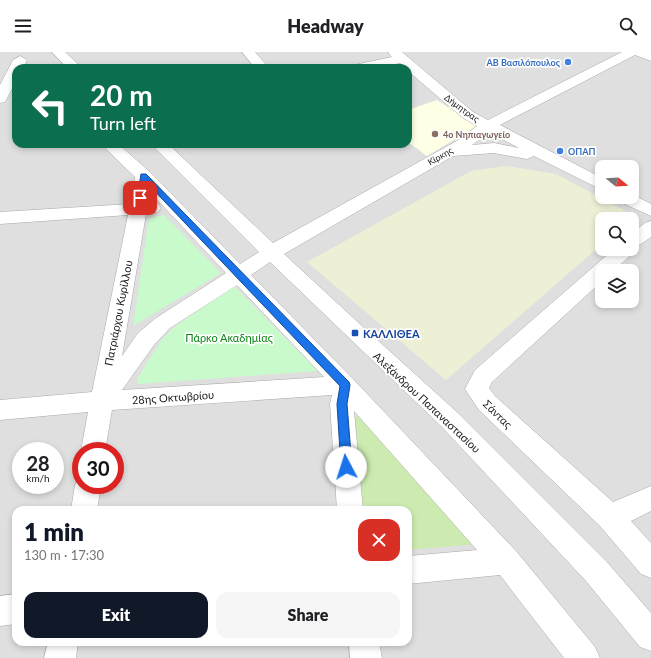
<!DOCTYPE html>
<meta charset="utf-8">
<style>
:root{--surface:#fff;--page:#f6f6f6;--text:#202124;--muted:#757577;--accent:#111827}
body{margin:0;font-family:Lato,sans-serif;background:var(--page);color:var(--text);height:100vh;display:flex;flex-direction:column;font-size:15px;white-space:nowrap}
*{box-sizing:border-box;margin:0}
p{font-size:13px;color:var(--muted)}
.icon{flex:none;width:22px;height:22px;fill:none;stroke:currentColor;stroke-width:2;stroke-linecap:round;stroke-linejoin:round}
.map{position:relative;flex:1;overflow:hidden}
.details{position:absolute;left:12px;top:454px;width:400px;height:140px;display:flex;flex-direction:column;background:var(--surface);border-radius:12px;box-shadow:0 2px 6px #0003}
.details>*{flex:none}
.guide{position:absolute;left:12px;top:12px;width:400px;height:84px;border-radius:12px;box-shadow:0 2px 6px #0003;background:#0b6e4f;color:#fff;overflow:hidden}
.needle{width:26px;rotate:108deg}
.tools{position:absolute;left:595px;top:108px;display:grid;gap:8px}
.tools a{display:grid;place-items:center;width:44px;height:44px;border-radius:8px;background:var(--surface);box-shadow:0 2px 6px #0003;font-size:20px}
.speed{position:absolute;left:12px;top:390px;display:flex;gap:8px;font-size:20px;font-weight:700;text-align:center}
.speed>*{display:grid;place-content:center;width:52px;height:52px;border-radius:50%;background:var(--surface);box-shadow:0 2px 6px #0003;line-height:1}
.speed small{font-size:10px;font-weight:400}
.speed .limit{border:6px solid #d22;background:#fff;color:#111}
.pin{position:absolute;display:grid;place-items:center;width:34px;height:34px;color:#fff;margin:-17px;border-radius:8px;box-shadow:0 2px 6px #0006}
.me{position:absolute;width:44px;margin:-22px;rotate:355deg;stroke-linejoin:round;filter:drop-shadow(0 0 3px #0008)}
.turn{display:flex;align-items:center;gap:14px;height:84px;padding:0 12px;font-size:18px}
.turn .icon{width:52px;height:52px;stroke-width:2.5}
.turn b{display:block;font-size:28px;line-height:34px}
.round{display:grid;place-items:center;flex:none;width:42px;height:42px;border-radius:12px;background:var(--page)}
.headline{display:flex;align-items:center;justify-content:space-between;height:68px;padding:0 12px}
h1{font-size:24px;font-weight:800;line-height:30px;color:var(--accent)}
.primary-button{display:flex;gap:8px;margin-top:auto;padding:8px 12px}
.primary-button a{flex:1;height:46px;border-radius:12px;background:var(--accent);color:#fff;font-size:16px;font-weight:800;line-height:46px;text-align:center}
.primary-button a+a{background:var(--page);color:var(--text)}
header{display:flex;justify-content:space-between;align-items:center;height:52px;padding:0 12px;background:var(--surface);font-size:18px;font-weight:800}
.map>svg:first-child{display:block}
.residential{fill:#e0dfdf;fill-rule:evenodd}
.education{fill:#ffffe5}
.farmland{fill:#eef0d5}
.grass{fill:#cdebb0}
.park{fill:#c8facc}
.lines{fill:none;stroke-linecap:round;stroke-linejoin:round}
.minor-casing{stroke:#a9a9a9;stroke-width:1}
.minor{fill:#fff;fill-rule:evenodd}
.route{fill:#1a73e8;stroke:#114b97}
.shop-dot{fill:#3f7fe0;stroke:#fff;stroke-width:1.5}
.education-dot{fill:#8d6e63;stroke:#fff;stroke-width:1.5}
.transit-dot{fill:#1a4fb4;stroke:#fff;stroke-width:1.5}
.labels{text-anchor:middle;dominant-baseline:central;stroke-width:3.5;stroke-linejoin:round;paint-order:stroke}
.far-shop-label{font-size:9px;font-weight:bold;fill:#366cbe;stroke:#fff;text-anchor:end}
.far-street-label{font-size:9px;fill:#222;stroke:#fff}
.far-education-label{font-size:9px;font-weight:bold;fill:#785e54;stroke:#fff;text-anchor:start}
.street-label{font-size:11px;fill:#222;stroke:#fff}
.transit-label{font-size:11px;font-weight:bold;fill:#164399;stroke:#fff;text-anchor:start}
.park-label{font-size:11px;fill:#0c8416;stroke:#fff}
</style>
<header><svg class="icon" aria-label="menu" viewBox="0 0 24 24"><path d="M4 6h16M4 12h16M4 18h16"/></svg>Headway<svg class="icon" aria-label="search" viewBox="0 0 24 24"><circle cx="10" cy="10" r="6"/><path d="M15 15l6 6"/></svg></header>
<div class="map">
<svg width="651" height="606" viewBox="0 0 651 606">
<rect width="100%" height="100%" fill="#f2efe9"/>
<path class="residential" d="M0,0H651V606H0ZM16,16H408V92H16ZM602,115H632V145H602ZM602,167H632V197H602ZM602,219H632V249H602ZM21,399H55V433H21ZM81,399H115V433H81ZM16,458H408V590H16Z"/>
<path class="education" d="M437,48L477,74L427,104L408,90V58Z"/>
<path class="farmland" d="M506,114L556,122L635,164L631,167H602V192L446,328L307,210L471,119Z"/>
<path class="grass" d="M363,361L480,492L408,498V458H360L352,368Z"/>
<path class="park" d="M164,163L221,221L133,274L149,166Z
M234,234L318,319L138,332L137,327L162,287L174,275Z"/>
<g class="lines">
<defs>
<path id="minor" d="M52,0H65L82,16H67Z
M242,0H255L269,16H255Z
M388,0H402L473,60L488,68L622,0H651V9L635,3L500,73L602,126V138L534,104L527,107L494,101L453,104L284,202L363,275L458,361L606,509L651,561V599L640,595L586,529L442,375L270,210L251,223L353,327L516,499L595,595L600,606H564L500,523L408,532V504L477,498L354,359L363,458H337L330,352L332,343L112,358L105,399H81L88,360L0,368V348L92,340L128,163L0,172V160L130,152L135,125L101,92H118L150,120L240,212L259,200L151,92H168L273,191L462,86L477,74L463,66L408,19V16H405L400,11L378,16H352L354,13L392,5ZM489,80L519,96L494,91L472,93ZM150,140L226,221L156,266L138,281L122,304L146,162L158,160L161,156L158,152L148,151ZM237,233L324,325L122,338L154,293L170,276Z
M20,4L27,8L23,16H16V29L5,50L0,51V33L13,8Z
M632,142L651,152V164L618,149L615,145H632Z
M651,169V185L635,196L633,201L613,219H602V229L492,330L489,336L495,344L613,450L651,434V459L631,469L651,491V526L641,522L600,474L479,358L465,337L475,318L614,197H632V181L645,171Z
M81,424V433H101L97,458H71L75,433Z
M16,542V572L0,574V544Z
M48,590H78L76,606H44Z
M349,590H379L382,606H350Z"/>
</defs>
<use href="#minor" class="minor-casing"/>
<use href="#minor" class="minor"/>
</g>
<path class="route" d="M141,122H146L349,330L350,333L347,352L352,415L350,418H343L341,415L337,352L340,334L146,130L143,146L137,147Z"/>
<g class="shop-dot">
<circle cx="568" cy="10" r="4"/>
<circle cx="560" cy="99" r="4"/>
</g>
<circle class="education-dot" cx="435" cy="82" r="4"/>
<rect class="transit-dot" x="351" y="277" width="8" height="8" rx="2"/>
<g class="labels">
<g class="far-shop-label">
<text x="560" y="10">ΑΒ Βασιλόπουλος</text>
<text x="568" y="99" text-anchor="start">ΟΠΑΠ</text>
</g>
<g class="far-street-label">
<text transform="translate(462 56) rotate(36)">Δήμητρας</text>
<text transform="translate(440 104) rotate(-30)">Κίρκης</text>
</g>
<g class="far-education-label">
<text x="443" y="82">4ο Νηπιαγωγείο</text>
</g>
<g class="street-label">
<text transform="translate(118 261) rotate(-79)">Πατριάρχου Κυρίλλου</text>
<text transform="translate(173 345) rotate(-4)">28ης Οκτωβρίου</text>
<text transform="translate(427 350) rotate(43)">Αλεξάνδρου Παπαναστασίου</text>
<text transform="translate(498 362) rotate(44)">Σάντας</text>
</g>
<g class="transit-label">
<text x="363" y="281">ΚΑΛΛΙΘΕΑ</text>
</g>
<g class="park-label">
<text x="229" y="285">Πάρκο Ακαδημίας</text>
</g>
</g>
</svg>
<div class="tools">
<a><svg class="needle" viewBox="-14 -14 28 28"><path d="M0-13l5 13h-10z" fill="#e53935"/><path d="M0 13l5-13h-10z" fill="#757577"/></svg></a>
<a><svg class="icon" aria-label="search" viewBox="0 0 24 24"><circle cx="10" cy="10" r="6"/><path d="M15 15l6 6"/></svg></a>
<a><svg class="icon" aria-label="layers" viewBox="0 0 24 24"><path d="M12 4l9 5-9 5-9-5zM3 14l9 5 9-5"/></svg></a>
</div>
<div class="speed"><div>28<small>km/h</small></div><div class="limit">30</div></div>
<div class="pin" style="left:140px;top:146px;background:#d93025"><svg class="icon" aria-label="arrive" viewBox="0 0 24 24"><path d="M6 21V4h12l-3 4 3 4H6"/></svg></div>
<svg class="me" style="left:346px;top:415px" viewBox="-20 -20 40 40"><circle r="19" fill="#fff"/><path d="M0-13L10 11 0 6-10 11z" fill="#1a73e8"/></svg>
<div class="guide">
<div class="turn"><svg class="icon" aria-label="left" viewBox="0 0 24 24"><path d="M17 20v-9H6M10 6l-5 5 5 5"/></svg><div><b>20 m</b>Turn left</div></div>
</div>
<section class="details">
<div class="headline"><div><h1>1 min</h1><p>130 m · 17:30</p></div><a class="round" style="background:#d93025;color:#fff"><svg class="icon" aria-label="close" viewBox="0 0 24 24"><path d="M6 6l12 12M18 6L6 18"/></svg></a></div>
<div class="primary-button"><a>Exit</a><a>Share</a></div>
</section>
</div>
